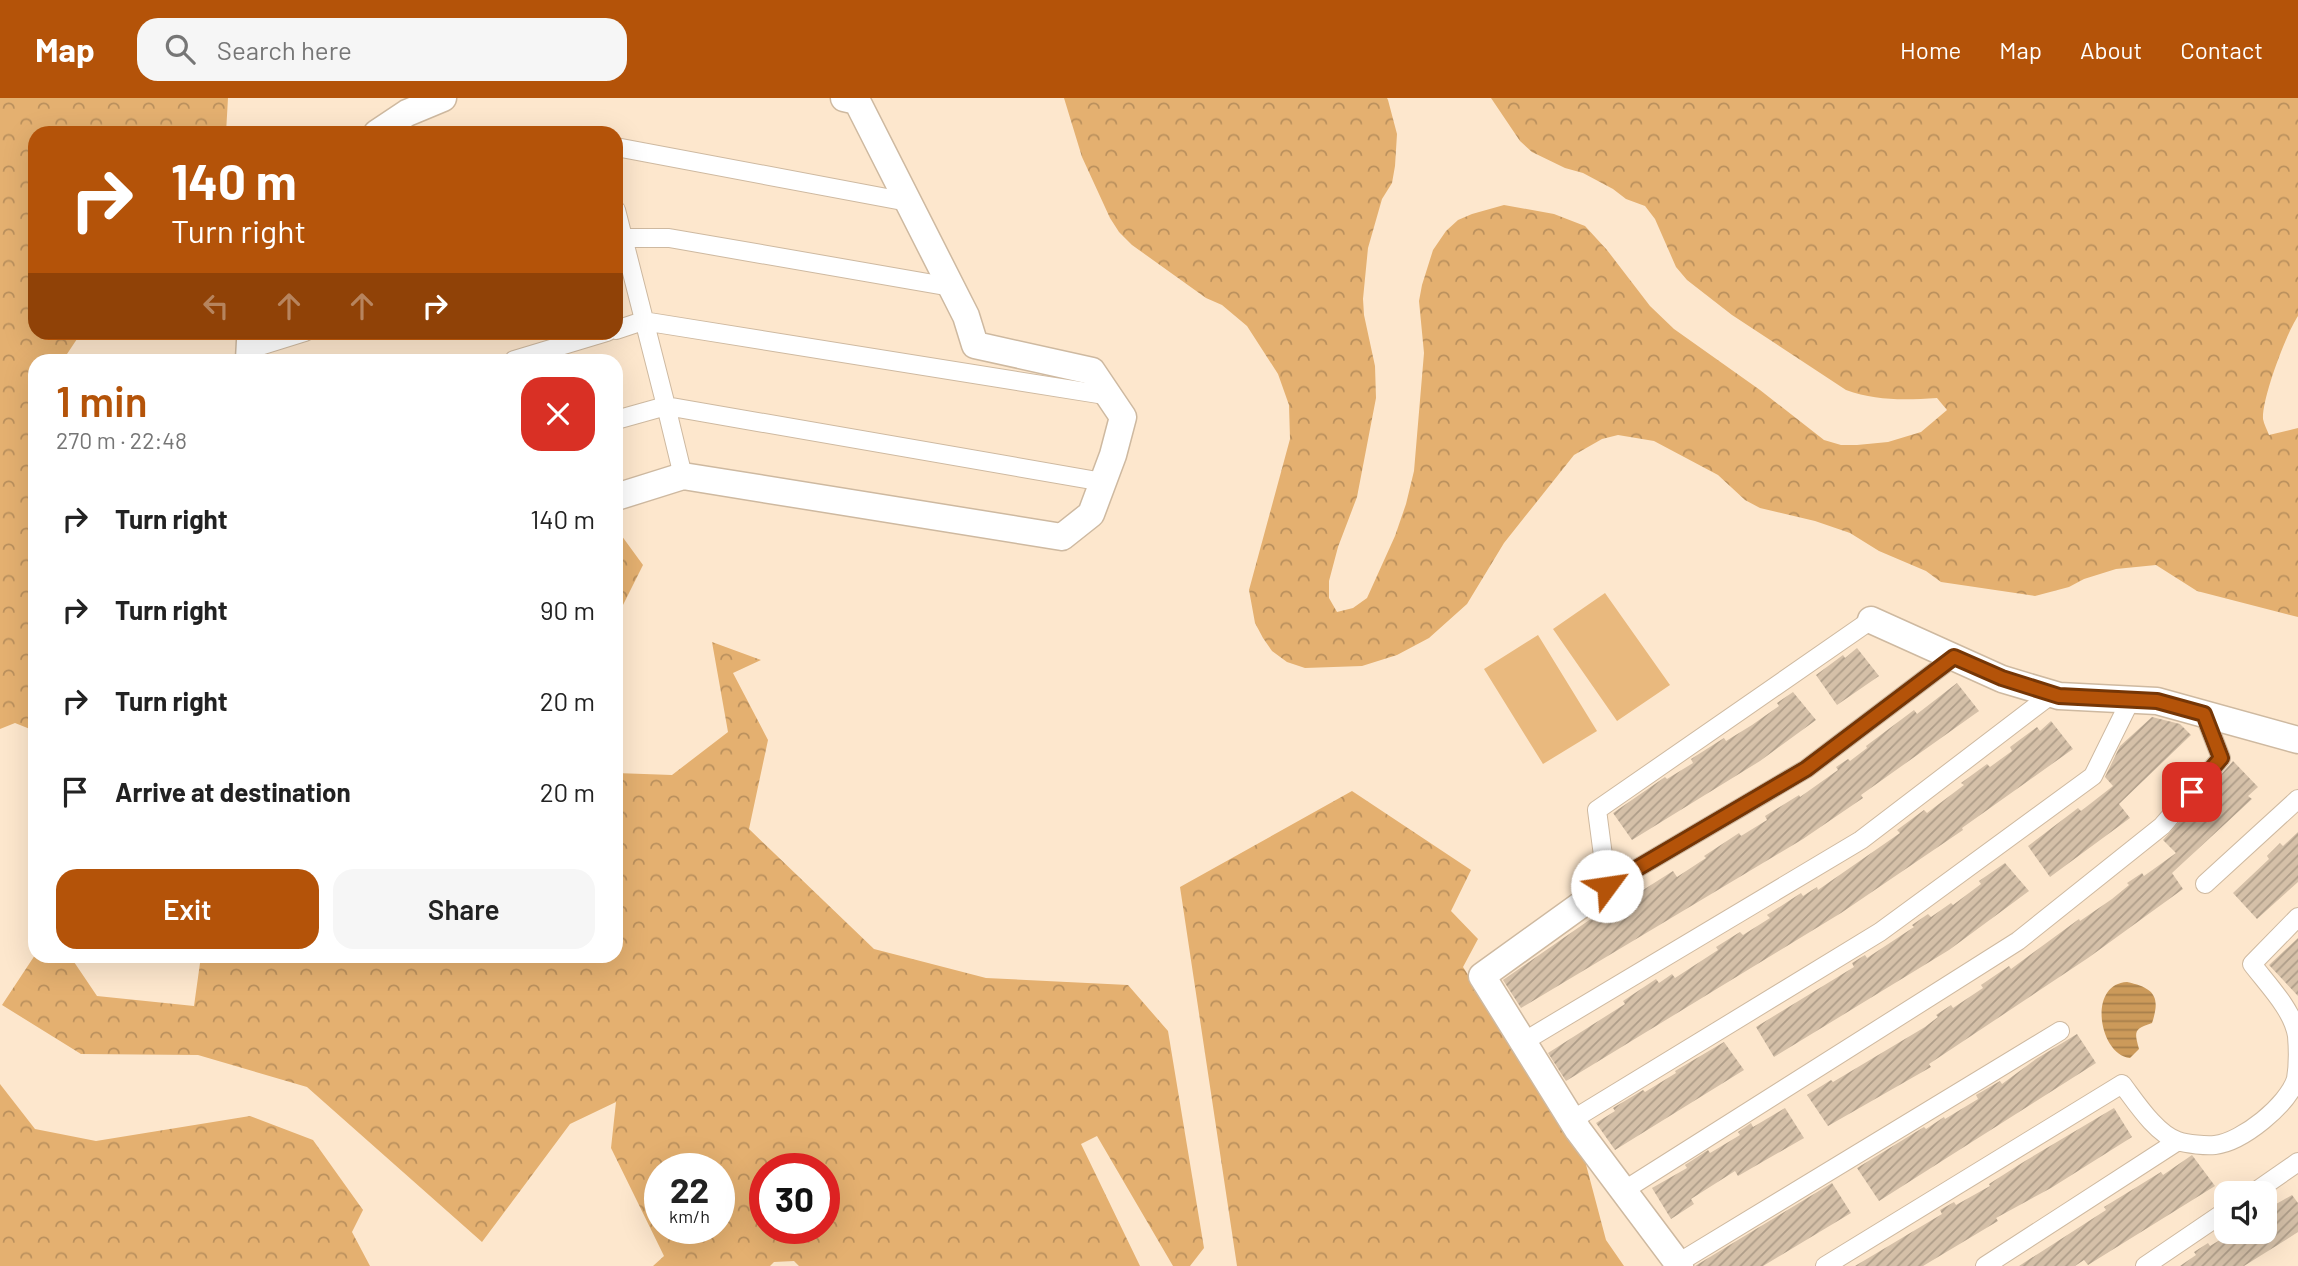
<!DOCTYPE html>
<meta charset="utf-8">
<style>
:root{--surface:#fff;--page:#f6f6f6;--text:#222;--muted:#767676;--accent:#b45309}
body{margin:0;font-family:Barlow,sans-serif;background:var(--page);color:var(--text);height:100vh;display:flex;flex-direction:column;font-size:26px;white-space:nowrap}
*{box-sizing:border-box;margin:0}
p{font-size:23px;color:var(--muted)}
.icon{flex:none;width:38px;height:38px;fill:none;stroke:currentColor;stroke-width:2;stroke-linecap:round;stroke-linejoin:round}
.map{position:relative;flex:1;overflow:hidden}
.panel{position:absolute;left:28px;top:256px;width:595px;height:609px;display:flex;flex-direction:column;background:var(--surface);border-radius:21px;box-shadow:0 7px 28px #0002}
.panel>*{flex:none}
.guide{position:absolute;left:28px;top:28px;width:595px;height:214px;border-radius:21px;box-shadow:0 7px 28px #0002;background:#b45309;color:#fff;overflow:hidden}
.buttons{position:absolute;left:2214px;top:1083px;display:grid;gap:14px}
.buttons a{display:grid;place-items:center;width:63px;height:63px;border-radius:14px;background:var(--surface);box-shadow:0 7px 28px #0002;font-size:35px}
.speed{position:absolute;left:644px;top:1055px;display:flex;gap:14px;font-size:35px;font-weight:700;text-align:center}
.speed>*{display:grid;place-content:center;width:91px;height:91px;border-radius:50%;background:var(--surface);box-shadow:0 7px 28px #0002;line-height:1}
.speed small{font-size:18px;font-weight:400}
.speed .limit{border:10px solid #d22;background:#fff;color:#111}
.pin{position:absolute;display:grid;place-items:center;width:60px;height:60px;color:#fff;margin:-30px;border-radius:14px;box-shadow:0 4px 10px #0006}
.me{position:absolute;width:77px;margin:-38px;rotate:59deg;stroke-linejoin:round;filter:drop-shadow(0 0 5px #0008)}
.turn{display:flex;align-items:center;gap:24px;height:147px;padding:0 28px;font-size:32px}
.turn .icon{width:91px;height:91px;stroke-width:2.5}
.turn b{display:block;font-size:49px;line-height:60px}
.lanes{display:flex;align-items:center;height:66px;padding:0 28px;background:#0003;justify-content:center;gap:35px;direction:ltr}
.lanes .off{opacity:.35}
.round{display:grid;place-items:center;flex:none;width:74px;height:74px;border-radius:21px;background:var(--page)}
.overview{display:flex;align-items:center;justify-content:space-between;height:119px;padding:0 28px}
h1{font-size:42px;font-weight:600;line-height:52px;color:var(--accent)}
.button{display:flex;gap:14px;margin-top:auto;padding:14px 28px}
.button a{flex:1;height:80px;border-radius:21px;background:var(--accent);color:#fff;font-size:28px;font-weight:600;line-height:80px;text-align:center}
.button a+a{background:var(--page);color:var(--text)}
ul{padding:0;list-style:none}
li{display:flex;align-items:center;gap:21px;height:91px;padding:0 28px}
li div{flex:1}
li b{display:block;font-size:26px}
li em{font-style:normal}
header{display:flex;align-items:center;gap:42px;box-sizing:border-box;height:98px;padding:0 35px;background:var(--accent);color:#fff}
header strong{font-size:33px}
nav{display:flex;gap:38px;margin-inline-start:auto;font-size:24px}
.search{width:490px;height:63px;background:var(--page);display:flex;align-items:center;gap:18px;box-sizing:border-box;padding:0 24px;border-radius:21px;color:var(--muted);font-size:26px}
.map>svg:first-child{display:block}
.forest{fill:url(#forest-crowns);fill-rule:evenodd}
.park{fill:#e9b97e}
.water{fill:url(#water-rules)}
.building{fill:url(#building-hatch)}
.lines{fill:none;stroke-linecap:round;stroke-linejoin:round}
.street-casing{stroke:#ceb9a0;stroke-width:20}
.secondary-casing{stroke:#ceb9a0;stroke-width:29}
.street{stroke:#fff;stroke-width:18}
.secondary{stroke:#fff;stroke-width:26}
.route-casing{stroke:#753606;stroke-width:18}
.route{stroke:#b45309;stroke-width:12}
</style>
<header>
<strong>Map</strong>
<div class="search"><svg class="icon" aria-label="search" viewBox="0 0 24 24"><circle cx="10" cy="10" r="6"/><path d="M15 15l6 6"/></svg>Search here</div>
<nav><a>Home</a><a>Map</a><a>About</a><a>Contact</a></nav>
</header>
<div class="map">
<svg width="2298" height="1168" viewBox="0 0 2298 1168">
<defs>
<pattern id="forest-crowns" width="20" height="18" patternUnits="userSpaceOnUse" patternTransform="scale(1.75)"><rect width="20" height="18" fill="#e4b070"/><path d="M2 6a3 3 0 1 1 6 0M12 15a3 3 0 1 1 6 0" fill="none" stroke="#ba905d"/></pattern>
<pattern id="water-rules" width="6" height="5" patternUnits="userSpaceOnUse" patternTransform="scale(1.75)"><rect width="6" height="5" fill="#cc9a5a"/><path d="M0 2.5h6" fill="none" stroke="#a77f4b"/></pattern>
<pattern id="building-hatch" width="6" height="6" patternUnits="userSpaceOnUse" patternTransform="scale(1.75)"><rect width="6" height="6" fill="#d5c0a8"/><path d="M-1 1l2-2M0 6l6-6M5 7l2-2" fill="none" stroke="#ae9d89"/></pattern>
</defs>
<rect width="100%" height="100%" fill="#fde7cd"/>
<path class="forest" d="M0,0H228L226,35H35V234L81,235L63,262H35V633L15,625L0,631Z
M1064,0H1387L1388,2L1397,36L1395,68L1392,85L1382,101L1368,150L1363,201L1364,217L1375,268L1376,300L1357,399L1338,449L1329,483V500L1337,514L1353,510L1367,500L1395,438L1406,406L1414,373L1424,255L1419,203L1422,187L1433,152L1446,133L1458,122L1472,116L1504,107L1554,116L1585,128L1607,152L1650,208L1674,231L1760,292L1824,342L1841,347H1857L1888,344L1921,334L1947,312L1937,300C1905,302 1876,303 1846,292L1732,217L1687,182L1676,169L1655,121L1645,108L1626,101L1613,91L1583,75L1565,70L1532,54L1520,43L1491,0H2298V218C2286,236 2262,300 2263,321C2264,326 2267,332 2269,337L2298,330V519L2197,493L2156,467L2116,471L2084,481L2069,489L2035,498L1941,484L1926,473L1879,453L1850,435L1815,423L1760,410L1745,402L1718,377L1654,343L1618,337L1602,341L1574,357L1504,445L1467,506L1429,540L1397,557L1362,568L1305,570L1287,564L1272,553L1263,540L1255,525L1249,492L1290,341L1289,307L1278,276L1247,228L1222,207L1206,200L1132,147L1119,134L1110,120L1082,59Z
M616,430L643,467L622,509L616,516Z
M712,544L761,562L733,575L768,642L749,731L874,851L986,880L1128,887L1168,933L1204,1150L1190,1168H1173L1097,1038L1081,1046L1140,1168H799L794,1163L774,1164L770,1168H653L664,1158L611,1050L616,1004L570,1026L482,1144L307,989L198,957L81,956L2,907L35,857L70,858L97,898L194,908L201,858H616V675L672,677L728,634ZM719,1071V1130H660V1071ZM765,1071H824V1130H765Z
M1352,693L1471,772L1451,813L1478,841L1463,869L1584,1059L1606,1142L1624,1168H1237L1180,789Z
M0,986L35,1031L96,1043L250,1018L313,1042L363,1112L352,1134L370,1168H0Z"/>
<path class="park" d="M1605,495L1670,587L1617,623L1553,531Z
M1538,537L1597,633L1543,666L1484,571Z"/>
<path class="water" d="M2127,884C2154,890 2161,898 2152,925C2134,931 2134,933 2139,951L2130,960C2099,957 2087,886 2127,884Z"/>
<path class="building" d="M1857,550L1879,578L1837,607L1816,577L1843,557L1845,560Z
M1957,585L1979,613L1861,697L1863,700L1803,741L1521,910L1503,882L1608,809L1610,813L1673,773L1677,779L1706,760L1704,758L1739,735L1741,738L1767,722L1765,718L1799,697L1800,699L1838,672L1836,669L1848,661L1850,663L1867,650L1866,648L1914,612L1917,616Z
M1793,594L1816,622L1760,663L1632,742L1613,715L1665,679L1667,681L1693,665L1691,661L1724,640L1726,643L1752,627L1779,608L1777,605Z
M2152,619L2180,626L2191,637L2119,706L2130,720L2050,779L2028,748L2078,710L2081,713L2113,688L2105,679L2120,648Z
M2051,623L2073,651L1962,730L1963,732L1841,815L1566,983L1548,955L1625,906L1623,903L1656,881L1659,885L1672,876L1675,880L1718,852L1716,849L1740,834L1743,837L1770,820L1767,817L1801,795L1803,798L1817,789L1818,792L1900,735L1897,732L1924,712L1927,715L1964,687L1961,685L1987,666L1990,669L2012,653L2010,649L2037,629L2040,633Z
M2233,663L2258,689L2248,698L2252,701L2172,775L2183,791L2088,860L1929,966L1931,969L1828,1028L1807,997L1831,982L1833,984L1925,929L1938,919L1936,917L1951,907L1953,910L1983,890L1981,887L2009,868L2011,871L2079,821L2080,823L2112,801L2129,787L2127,785L2142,775L2144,778L2176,755L2163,742Z
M2298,734V784L2257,821L2233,795L2269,761L2267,758L2280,745L2283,748Z
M2005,765L2029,793L1949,852L1774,959L1756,929L1854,869L1852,865L1865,857L1867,860L1914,829L1912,827L1928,816L1931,819L1951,805L1953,807L1981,786L1979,783Z
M2298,840V898L2269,867Z
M2077,936L2096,965L1879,1103L1857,1070L1924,1029L1926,1031L1944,1019L1945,1021L1978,1001L1976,997L2000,983L2002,986L2036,961Z
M1724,944L1744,972L1615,1052L1596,1025L1615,1013L1613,1010L1643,992L1645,994L1676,975L1675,973Z
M1785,1010L1804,1040L1738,1078L1735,1073L1691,1101L1694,1106L1671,1121L1652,1090L1687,1070L1685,1067L1708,1052L1710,1055L1740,1037L1738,1034L1751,1025L1753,1029Z
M2114,1010L2132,1039L2051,1090L1996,1120L1998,1123L1923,1168H1855L1942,1116L1940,1112L1954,1104L1956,1107L1990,1088L1989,1086L2025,1063Z
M2192,1057L2215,1088L2088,1167L2084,1162L2075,1168H2019L2106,1112L2104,1109L2161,1074L2163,1077Z
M1832,1085L1851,1115L1763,1168H1695Z
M2292,1097L2298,1105V1134L2284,1143L2244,1168H2180L2196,1157L2194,1154L2208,1145L2210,1148L2233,1134H2264V1113Z"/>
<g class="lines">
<defs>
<path id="street" d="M616,49L908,104
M616,112L666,308L616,322
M616,142L623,140H669L951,189
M616,232L643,223L1111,298
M250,251L305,234
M514,262L607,234
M683,378L666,308L1103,384
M1871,522L1597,712L1607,788L1806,671L1954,559
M2205,786L2298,701
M1523,944L1861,742L2052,596
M1572,1022L1880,834L2093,678L2131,601
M1623,1093L2018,843L2162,728L2221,660L2204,616
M2252,1096L2298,1064
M1678,1165L2060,933
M1825,1168L2122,986C2135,1003 2156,1036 2178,1043C2187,1046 2206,1048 2215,1047C2242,1044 2288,1007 2296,981C2298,969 2298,950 2297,938C2293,912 2268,887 2252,866L2298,819
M1985,1168L2178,1043
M2145,1168L2226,1113"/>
<path id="secondary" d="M377,35L407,15L443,0
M249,262L250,243L255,234
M616,399L683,378L1062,439L1091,416L1113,357L1123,319L1092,273L975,247L966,218L857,3L844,0
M1871,522L2002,581L2059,598L2157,603L2298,642
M1607,788L1482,878L1578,1032L1680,1168"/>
</defs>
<use href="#street" class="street-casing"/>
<use href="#secondary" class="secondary-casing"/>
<use href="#street" class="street"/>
<use href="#secondary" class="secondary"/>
</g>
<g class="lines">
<defs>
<path id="route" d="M1607,788L1806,671L1954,559L2002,580L2059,598L2157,603L2204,616L2221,660L2192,694"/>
</defs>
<use href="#route" class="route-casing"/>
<use href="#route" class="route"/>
</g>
</svg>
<div class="buttons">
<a><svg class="icon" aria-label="sound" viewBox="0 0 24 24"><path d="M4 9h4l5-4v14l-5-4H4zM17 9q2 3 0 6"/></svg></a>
</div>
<div class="speed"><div>22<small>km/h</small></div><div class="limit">30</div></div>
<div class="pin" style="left:2192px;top:694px;background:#d93025"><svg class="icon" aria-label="arrive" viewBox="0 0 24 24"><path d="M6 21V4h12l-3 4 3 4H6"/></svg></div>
<svg class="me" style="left:1607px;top:788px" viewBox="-20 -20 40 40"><circle r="19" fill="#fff"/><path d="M0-13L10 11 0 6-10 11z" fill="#b45309"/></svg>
<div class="guide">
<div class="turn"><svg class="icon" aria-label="right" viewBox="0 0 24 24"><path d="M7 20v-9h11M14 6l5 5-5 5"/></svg><div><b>140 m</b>Turn right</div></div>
<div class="lanes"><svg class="icon off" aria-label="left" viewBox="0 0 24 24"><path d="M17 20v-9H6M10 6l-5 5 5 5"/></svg><svg class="icon off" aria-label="ahead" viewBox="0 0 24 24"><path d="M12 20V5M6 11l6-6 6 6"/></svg><svg class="icon off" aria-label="ahead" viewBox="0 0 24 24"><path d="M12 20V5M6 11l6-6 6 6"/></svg><svg class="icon" aria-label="right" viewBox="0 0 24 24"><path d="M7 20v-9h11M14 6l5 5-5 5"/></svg></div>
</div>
<section class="panel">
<div class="overview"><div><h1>1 min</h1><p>270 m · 22:48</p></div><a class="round" style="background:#d93025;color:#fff"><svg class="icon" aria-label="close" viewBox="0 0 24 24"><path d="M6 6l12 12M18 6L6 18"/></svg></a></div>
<ul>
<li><svg class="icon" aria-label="right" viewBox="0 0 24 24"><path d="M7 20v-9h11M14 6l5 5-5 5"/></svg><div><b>Turn right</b></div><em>140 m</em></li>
<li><svg class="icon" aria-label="right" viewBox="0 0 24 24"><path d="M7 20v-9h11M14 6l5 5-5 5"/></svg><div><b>Turn right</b></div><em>90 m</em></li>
<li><svg class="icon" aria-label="right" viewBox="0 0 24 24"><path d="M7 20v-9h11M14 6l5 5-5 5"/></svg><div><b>Turn right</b></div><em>20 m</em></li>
<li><svg class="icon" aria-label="arrive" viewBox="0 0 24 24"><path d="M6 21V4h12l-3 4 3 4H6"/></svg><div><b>Arrive at destination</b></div><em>20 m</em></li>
</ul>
<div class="button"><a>Exit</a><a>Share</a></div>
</section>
</div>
